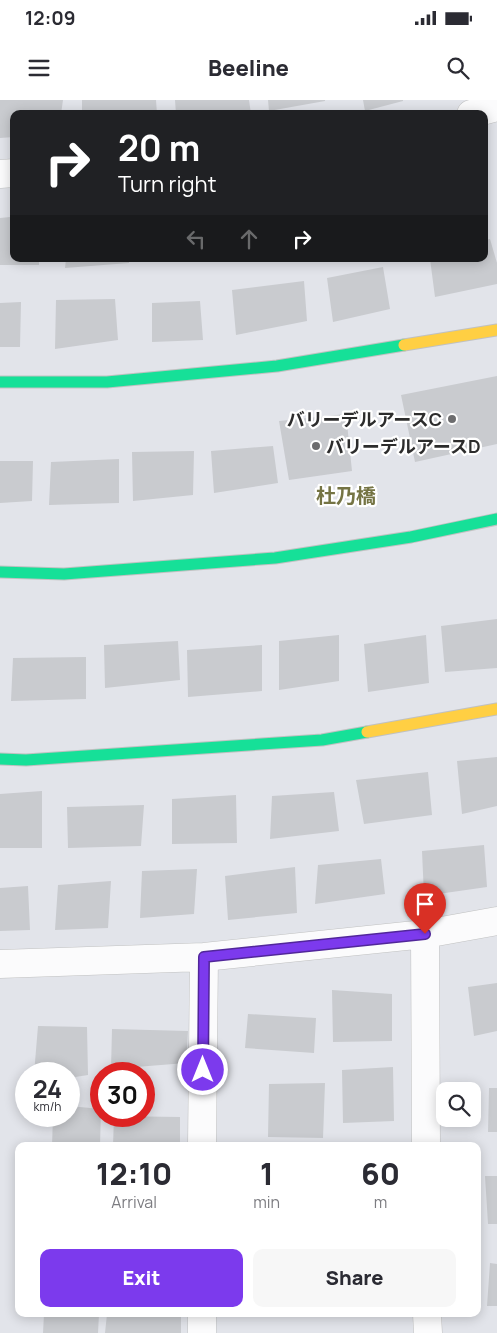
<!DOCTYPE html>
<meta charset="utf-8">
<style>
:root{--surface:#fff;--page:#f7f7f7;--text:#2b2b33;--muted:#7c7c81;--accent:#7c3aed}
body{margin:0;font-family:Manrope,"Noto Sans JP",sans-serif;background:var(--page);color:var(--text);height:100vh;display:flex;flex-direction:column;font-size:19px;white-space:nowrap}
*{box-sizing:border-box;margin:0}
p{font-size:16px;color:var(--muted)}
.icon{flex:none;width:28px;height:28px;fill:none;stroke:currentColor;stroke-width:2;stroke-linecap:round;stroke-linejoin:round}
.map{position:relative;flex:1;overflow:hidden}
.panel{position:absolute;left:15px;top:1042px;width:466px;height:175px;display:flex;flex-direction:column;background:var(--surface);border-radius:10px;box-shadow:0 2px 12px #0003}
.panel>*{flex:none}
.guide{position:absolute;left:10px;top:10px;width:478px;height:152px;border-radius:10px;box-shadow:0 2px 12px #0003;background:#202124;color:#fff;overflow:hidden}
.tools{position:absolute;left:436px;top:982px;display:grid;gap:10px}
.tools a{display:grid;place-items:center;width:45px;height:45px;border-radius:10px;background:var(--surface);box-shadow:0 2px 12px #0003;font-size:25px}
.speed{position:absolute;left:15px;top:962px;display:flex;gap:10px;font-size:25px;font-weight:700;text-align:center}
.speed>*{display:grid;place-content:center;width:65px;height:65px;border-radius:50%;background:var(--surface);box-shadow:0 2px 12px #0003;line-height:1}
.speed small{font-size:12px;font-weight:400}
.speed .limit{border:8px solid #d22;background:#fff;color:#111}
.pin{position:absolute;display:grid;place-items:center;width:42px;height:42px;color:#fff;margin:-51px -21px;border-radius:50% 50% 50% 0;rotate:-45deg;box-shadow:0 0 5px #0007}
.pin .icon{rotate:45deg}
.me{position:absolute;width:55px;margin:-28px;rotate:0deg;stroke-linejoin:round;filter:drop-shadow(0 0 4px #0008)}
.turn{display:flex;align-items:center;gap:18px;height:105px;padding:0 25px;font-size:22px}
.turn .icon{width:65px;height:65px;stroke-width:2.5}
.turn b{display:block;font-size:35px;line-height:42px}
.lanes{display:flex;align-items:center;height:48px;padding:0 25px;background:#0003;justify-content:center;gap:25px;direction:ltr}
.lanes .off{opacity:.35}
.eta{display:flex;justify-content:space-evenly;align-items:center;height:85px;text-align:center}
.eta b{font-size:30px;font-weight:800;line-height:35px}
.cta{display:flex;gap:10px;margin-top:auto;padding:10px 25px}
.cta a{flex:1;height:58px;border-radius:10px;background:var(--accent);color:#fff;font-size:20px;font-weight:800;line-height:58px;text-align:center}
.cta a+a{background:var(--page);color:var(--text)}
.status{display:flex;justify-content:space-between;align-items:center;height:35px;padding:0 25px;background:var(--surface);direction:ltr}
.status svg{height:14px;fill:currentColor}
header{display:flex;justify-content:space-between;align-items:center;height:65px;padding:0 25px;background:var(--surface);font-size:22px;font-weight:800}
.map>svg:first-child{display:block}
.building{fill:#c9cbcf}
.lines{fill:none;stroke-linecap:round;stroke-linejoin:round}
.street-casing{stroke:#c0c1c1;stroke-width:29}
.fast-casing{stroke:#c0c1c1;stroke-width:13}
.slow-casing{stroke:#c0c1c1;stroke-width:13}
.street{stroke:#fbfbfc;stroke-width:28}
.fast{stroke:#16e098;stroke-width:11}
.slow{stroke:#ffcf43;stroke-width:11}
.route-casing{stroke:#51269a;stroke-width:12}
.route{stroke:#7c3aed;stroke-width:9}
.poi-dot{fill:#6c6c6e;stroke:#fff;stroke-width:2}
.labels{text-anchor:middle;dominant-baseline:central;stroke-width:4.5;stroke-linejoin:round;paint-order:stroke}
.poi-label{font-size:18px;font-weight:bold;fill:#2c2c2c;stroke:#fff;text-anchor:end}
.quarter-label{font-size:20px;font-weight:bold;fill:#757444;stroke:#fff}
</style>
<div class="status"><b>12:09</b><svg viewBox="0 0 49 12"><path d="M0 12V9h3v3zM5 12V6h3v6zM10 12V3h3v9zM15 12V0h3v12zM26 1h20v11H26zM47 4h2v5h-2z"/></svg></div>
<header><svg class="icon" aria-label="menu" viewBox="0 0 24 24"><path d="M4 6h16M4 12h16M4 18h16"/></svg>Beeline<svg class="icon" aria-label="search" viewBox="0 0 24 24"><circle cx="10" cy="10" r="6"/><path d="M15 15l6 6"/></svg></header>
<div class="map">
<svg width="497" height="1233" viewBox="0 0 497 1233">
<rect width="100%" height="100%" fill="#e2e4ea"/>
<path class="building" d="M0,0H63L61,14H14V37L0,38Z
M82,0H156L157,14H82Z
M175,0H249L251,14H176Z
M268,0H325V1L269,11Z
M363,0H403V1L365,11Z
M10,117L11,134H14V159H39V165H0V118Z
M490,139L497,163V184L435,197L430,159H484V140Z
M66,159H129V163L65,168Z
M383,167L390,209L333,222L327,178Z
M304,181L307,221L236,235L232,190Z
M115,199L118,240L55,249L56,200Z
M200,201L203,240L152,242V203Z
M21,202L20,247H0V203Z
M497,276V344L415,362L401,295Z
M346,314L352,371L289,380L279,321Z
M273,346L278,383L214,393L211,351Z
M194,351L193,395L133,401L132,352Z
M119,359V403L49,405L51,362Z
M0,361H33L32,401L0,403Z
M497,519V568L445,572L441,526Z
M339,535V581L279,590V541Z
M426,535L429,583L368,592L364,544Z
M178,541L180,580L105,588L104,545Z
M262,545V591L188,597L187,550Z
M86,557V599L11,601L13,558Z
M497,657V706L462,714L457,661Z
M428,672L432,715L364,724L356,680Z
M42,691V748H0V694Z
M334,692L339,731L270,739L272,696Z
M236,695L237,743L172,744V699Z
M144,705L141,746L68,748L67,707Z
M484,745L487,787L424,796L422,751Z
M381,759L385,794L315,804L318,765Z
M295,767L297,813L228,820L225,776Z
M197,769L194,814L140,818L142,771Z
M111,781L108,828L55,830L58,785Z
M28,786L30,830L0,831V788Z
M497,883V931L474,936L468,887Z
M332,890L392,894V941L333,942Z
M248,914L316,918L314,953L245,948Z
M38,926L87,927L88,975L69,978V974H34Z
M112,929L188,931L186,963L111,969Z
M393,967L394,1021L343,1023L342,970Z
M325,983L323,1038L268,1037L269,984Z
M489,988H497V1032H488Z
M69,1006L101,1009L100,1046H52L53,1016H69Z
M114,1016L180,1017V1046H113Z
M485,1076H497V1124H488Z
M490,1163L497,1164V1206H487Z
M44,1214H99L98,1233H43Z
M107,1214H181V1233H105Z"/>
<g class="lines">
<defs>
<path id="street" d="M471,14L497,7
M0,74L14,73
M425,834L426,1046
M0,864L204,857L425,834L497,821
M202,1046L204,857
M202,1214V1233
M427,1214L428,1233"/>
<path id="fast" d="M0,282H107L277,266L404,245
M0,472L64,474L275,458L411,437L497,419
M0,659L26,660L322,640L367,632"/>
<path id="slow" d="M404,245L497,230
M367,632L497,609"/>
</defs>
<use href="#street" class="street-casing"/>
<use href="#fast" class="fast-casing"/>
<use href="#slow" class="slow-casing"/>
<use href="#street" class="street"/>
<use href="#fast" class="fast"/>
<use href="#slow" class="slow"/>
</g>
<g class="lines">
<defs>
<path id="route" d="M203,970L204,857L425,834"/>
</defs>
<use href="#route" class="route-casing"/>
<use href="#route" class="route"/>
</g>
<g class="poi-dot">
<circle cx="452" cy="319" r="5"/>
<circle cx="316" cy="346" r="5"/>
</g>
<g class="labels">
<g class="poi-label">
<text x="442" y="319">バリーデルアースC</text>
<text x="326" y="346" text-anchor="start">バリーデルアースD</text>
</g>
<g class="quarter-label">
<text x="346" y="395">杜乃橋</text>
</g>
</g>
</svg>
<div class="tools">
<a><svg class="icon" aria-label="search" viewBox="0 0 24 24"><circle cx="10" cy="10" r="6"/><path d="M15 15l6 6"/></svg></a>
</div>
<div class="speed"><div>24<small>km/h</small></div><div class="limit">30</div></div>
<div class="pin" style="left:425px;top:834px;background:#d93025"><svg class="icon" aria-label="arrive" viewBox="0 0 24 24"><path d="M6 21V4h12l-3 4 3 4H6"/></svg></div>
<svg class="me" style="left:203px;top:970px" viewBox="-20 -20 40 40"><circle r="17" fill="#7c3aed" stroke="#fff" stroke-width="3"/><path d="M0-11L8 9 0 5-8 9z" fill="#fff"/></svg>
<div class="guide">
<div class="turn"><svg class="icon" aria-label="right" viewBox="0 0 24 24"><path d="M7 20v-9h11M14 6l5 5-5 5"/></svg><div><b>20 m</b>Turn right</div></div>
<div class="lanes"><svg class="icon off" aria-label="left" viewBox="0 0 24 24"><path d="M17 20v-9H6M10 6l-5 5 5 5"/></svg><svg class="icon off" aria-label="ahead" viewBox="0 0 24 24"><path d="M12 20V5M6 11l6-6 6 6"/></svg><svg class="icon" aria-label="right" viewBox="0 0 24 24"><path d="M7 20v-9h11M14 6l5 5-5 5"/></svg></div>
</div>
<section class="panel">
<div class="eta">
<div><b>12:10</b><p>Arrival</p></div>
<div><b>1</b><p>min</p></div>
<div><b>60</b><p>m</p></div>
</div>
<div class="cta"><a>Exit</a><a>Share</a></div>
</section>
</div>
